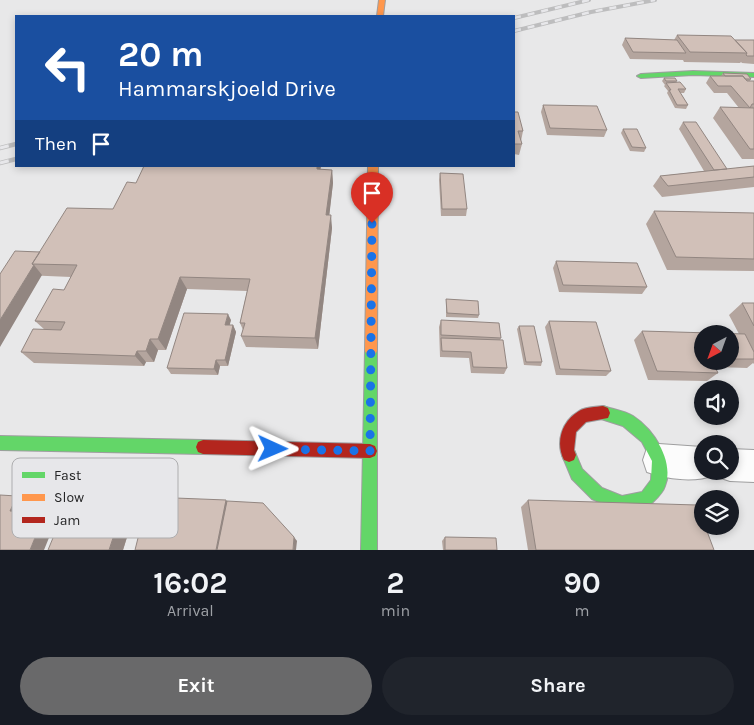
<!DOCTYPE html>
<style>
:root{--surface:#171b24;--page:#20242c;--text:#f1f3f6;--muted:#9ea1a6;--accent:#69696a}
body{margin:0;font-family:Karla,sans-serif;background:var(--page);color:var(--text);height:100vh;display:flex;flex-direction:column;font-size:19px;white-space:nowrap}
*{box-sizing:border-box;margin:0}
p{font-size:16px;color:var(--muted)}
.icon{flex:none;width:28px;height:28px;fill:none;stroke:currentColor;stroke-width:2;stroke-linecap:round;stroke-linejoin:round}
.map{position:relative;height:550px;overflow:hidden}
.drawer{display:flex;flex-direction:column;background:var(--surface);flex:1}
.drawer>*{flex:none}
.top-card{position:absolute;left:15px;top:15px;width:500px;height:152px;border-radius:0px;box-shadow:0 2px 8px #0003;background:#1a4fa0;color:#fff;overflow:hidden}
.needle{width:32px;rotate:221deg}
.tools{position:absolute;left:694px;top:325px;display:grid;gap:10px}
.tools a{display:grid;place-items:center;width:45px;height:45px;border-radius:50%;background:var(--surface);box-shadow:0 2px 8px #0003;font-size:25px}
.pin{position:absolute;display:grid;place-items:center;width:42px;height:42px;color:#fff;margin:-51px -21px;border-radius:50% 50% 50% 0;rotate:-45deg;box-shadow:0 0 5px #0007}
.pin .icon{rotate:45deg}
.me{position:absolute;width:55px;margin:-28px;rotate:91deg;stroke-linejoin:round;filter:drop-shadow(0 0 4px #0008)}
.turn{display:flex;align-items:center;gap:18px;height:105px;padding:0 20px;font-size:22px}
.turn .icon{width:65px;height:65px;stroke-width:2.5}
.turn b{display:block;font-size:35px;line-height:42px}
.then{display:flex;align-items:center;height:48px;padding:0 20px;background:#0003;gap:10px;font-size:19px}
.eta{display:flex;justify-content:space-evenly;align-items:center;height:85px;text-align:center}
.eta b{font-size:30px;font-weight:700;line-height:35px}
.action{display:flex;gap:10px;margin-top:auto;padding:10px 20px}
.action a{flex:1;height:58px;border-radius:30px;background:var(--accent);color:#fff;font-size:20px;font-weight:700;line-height:58px;text-align:center}
.action a+a{background:var(--page);color:var(--text)}
.map>svg:first-child{display:block}
.lines{fill:none;stroke-linecap:round;stroke-linejoin:round}
.street-casing{stroke:#9e9e9f;stroke-width:2}
.fast-casing{stroke:#9e9e9f;stroke-width:2}
.slow-casing{stroke:#9e9e9f;stroke-width:2}
.jam-casing{stroke:#9e9e9f;stroke-width:2}
.street{fill:#fcfcfc;fill-rule:evenodd}
.fast{fill:#63d668;fill-rule:evenodd}
.slow{fill:#ff974d;fill-rule:evenodd}
.jam{fill:#b3261e;fill-rule:evenodd}
.rail-far1-casing{stroke:#bdbdbe;stroke-width:4}
.rail-casing{stroke:#bdbdbe;stroke-width:4.5}
.rail-far1{stroke:#e7e7ea;stroke-width:2.5;stroke-dasharray:7;stroke-linecap:butt}
.rail{stroke:#e7e7ea;stroke-width:3;stroke-dasharray:9;stroke-linecap:butt}
.wall{fill:#b4a59e;fill-rule:evenodd}
.shaded-wall{fill:#928681}
.building{fill:#d1c0b8;stroke:#928681}
.route{stroke:#1a73e8;stroke-width:9;stroke-dasharray:0 16.2}
.key{fill:#e7e7ea;stroke:#adadaf;stroke-width:1}
.key-label{font-size:14px;fill:#252526}
</style>
<div class="map">
<svg width="754" height="550" viewBox="0 0 754 550">
<rect width="100%" height="100%" fill="#e8e8e9"/>
<g class="lines">
<defs>
<path id="street" d="M659,444L702,447V471H715L714,475C694,483 667,479 647,472L643,460L647,448Z
M730,449L754,450V482L730,481L718,477L716,471H730Z"/>
<path id="fast" d="M693,71L754,73V77L693,75L641,78L637,76L641,74Z
M371,345L375,347L377,351V550H361L365,351L367,347Z
M603,406C612,409 625,411 633,416C653,429 675,461 665,486C663,493 656,499 651,504L622,512L592,499L572,479L562,455L564,450L569,448L574,450L582,469L602,488L622,496L642,492L651,480L652,461L642,442L623,426L598,418L596,413L598,408Z
M0,436L203,440L208,442L210,447L208,452L203,454L0,450Z"/>
<path id="slow" d="M379,0H385L383,16H377Z
M368,166H378L377,351L375,355L371,357L367,355L365,351Z"/>
<path id="jam" d="M603,406L608,408L610,413L608,418L586,422L576,432L574,450L576,455L574,460L569,462L564,460C555,442 562,421 579,411C585,407 596,407 603,406Z
M203,440L370,444L375,446L377,451L375,456L370,458L203,454L198,452L196,447L198,442Z"/>
</defs>
<use href="#street" class="street-casing"/>
<use href="#fast" class="fast-casing"/>
<use href="#slow" class="slow-casing"/>
<use href="#jam" class="jam-casing"/>
<use href="#street" class="street"/>
<use href="#fast" class="fast"/>
<use href="#slow" class="slow"/>
<use href="#jam" class="jam"/>
<defs>
<path id="rail-far1" d="M514,18L589,0
M514,31L591,12L655,0"/>
<path id="rail" d="M0,148L16,144
M0,163L16,159"/>
</defs>
<use href="#rail-far1" class="rail-far1-casing"/>
<use href="#rail" class="rail-casing"/>
<use href="#rail-far1" class="rail-far1"/>
<use href="#rail" class="rail"/>
</g>
<path class="wall" d="M677,35L735,40H754V64L742,63L741,62L740,63L684,62L683,60L630,59L622,45L625,38L674,40Z
M723,73L751,79L750,81H754V159H742L713,118L720,107L739,108L727,93H714L706,83L710,76H721Z
M664,78L677,81L676,82L686,89L684,93H680L688,105L686,109L675,108L667,93L668,91L664,86L665,85L662,81Z
M543,105L607,130L604,137L547,135L541,112Z
M514,112L523,131L521,141L522,144L519,155L514,154Z
M683,122L727,169L754,166V187L662,197L653,186L660,176L704,171L679,129Z
M623,129L646,148L644,152L630,151L621,133Z
M209,166H321L320,170H332L333,183L329,215L332,228L318,349L246,347L241,336L243,330L240,323L247,291L187,289L166,350H158L154,362H146L144,366L34,363L21,352L45,330L35,321L64,290L71,277L0,274L113,209L136,183Z
M440,173L467,209L466,216H441L439,180Z
M654,211L754,213V271L667,270L646,224Z
M556,261L647,287L642,294L559,292L553,268Z
M446,299L479,315L478,318L446,317Z
M742,303H754V364L753,363L747,368L715,367L718,373L707,381L648,380L634,340L642,331L739,334L729,315ZM730,334V361H702Z
M231,320L229,325H233L236,332L228,366H220L218,375L171,374L167,368Z
M441,320L501,338L500,340L507,368L504,374L471,373L469,358L440,357L439,327Z
M549,321L611,371L606,376L556,375L545,327Z
M519,326L542,362L541,366L524,365L517,329Z
M528,500L714,550H528L521,507Z
M227,501L297,541L128,534L123,550H48L149,503Z
M445,537L497,550H443L442,541Z"/>
<path class="shaded-wall" d="M317,166H321L318,182L317,169Z
M332,170L333,183L328,227L326,215Z
M331,215L332,228L318,349L315,338Z
M34,265L42,275L0,347V320Z
M180,277L187,289L166,350L158,339Z
M228,314L231,320L228,332L225,325Z
M233,325L236,332L228,366L225,360Z
M150,339L158,350L154,362L146,351Z
M137,351L146,362L144,366L135,356Z
M216,360L220,366L218,375L214,369Z
M17,496L30,502L23,516L10,511Z
M226,500L233,507L224,550H216Z
M45,513L57,518L44,550H30Z
M116,529L128,534L123,550H109Z
M294,537L297,541L296,550H293Z"/>
<path class="building" d="M677,35L731,36L747,53L690,52Z
M625,38L677,40L686,53L633,52Z
M735,40H754V56H747L746,55L747,53Z
M723,73L747,74L751,79H745L743,76H725Z
M710,76H743L747,81H754V104H752L750,108L731,86H718Z
M664,78H675L677,81H666Z
M680,82L686,89H678L688,105H677L669,90H671L666,83Z
M543,105L597,106L607,130L550,128Z
M720,107L754,108V149H750Z
M514,112H518L523,131H518L522,144H514Z
M683,122H696L727,169L714,170Z
M623,129H637L646,148L632,147Z
M144,166H317V169L332,170L326,215H331L315,338L241,336L245,323H240L250,279L180,277L158,339H150L146,351H137L135,356L21,352L33,329L61,330L65,322L35,321L53,289L64,290L77,265L32,264L67,208L113,209L127,182L136,183Z
M754,166V177L668,186L660,176Z
M440,173L463,174L467,209H442Z
M654,211L754,213V259L676,257Z
M15,251L40,252L32,264L34,265L0,320V274Z
M556,261L637,263L647,287L563,285Z
M446,299L478,301L479,315L447,313Z
M742,303H754V326Z
M184,313L228,314L225,325H233L225,360H216L214,369L167,368Z
M441,320L499,323L501,338L441,335Z
M549,321L596,322L611,371L560,369Z
M519,326H534L542,362H526Z
M642,331L745,334L754,352V359H730V334H702V361H712L718,373L657,371Z
M441,338L503,340L507,368L473,367L471,352L442,351Z
M0,495L17,496L10,511L45,513L30,550H0Z
M150,497L226,500L216,550H135L140,530L116,529L109,550H48L69,499L149,503Z
M528,500L697,505L702,519V526H705L714,550H536Z
M227,501L263,503L294,537L293,550H217Z
M445,537L496,538L497,550H445Z"/>
<g class="lines">
<path class="route" d="M273,449L370,451L372,223"/>
</g>
<rect x="12" y="458" width="166" height="80" rx="8" class="key"/>
<rect x="22" y="472" width="23" height="6" fill="#63d668"/>
<rect x="22" y="494" width="23" height="7" fill="#ff974d"/>
<rect x="22" y="517" width="23" height="6" fill="#b3261e"/>
<g class="key-label">
<text x="54" y="480">Fast</text>
<text x="54" y="502">Slow</text>
<text x="54" y="525">Jam</text>
</g>
</svg>
<div class="tools">
<a><svg class="needle" viewBox="-14 -14 28 28"><path d="M0-13l5 13h-10z" fill="#e53935"/><path d="M0 13l5-13h-10z" fill="#9ea1a6"/></svg></a>
<a><svg class="icon" aria-label="sound" viewBox="0 0 24 24"><path d="M4 9h4l5-4v14l-5-4H4zM17 9q2 3 0 6"/></svg></a>
<a><svg class="icon" aria-label="search" viewBox="0 0 24 24"><circle cx="10" cy="10" r="6"/><path d="M15 15l6 6"/></svg></a>
<a><svg class="icon" aria-label="layers" viewBox="0 0 24 24"><path d="M12 4l9 5-9 5-9-5zM3 14l9 5 9-5"/></svg></a>
</div>
<div class="pin" style="left:372px;top:223px;background:#d93025"><svg class="icon" aria-label="arrive" viewBox="0 0 24 24"><path d="M6 21V4h12l-3 4 3 4H6"/></svg></div>
<svg class="me" style="left:273px;top:449px" viewBox="-20 -20 40 40"><path d="M0-17L14 15 0 8-14 15z" fill="#1a73e8" stroke="#fff" stroke-width="4"/></svg>
<div class="top-card">
<div class="turn"><svg class="icon" aria-label="left" viewBox="0 0 24 24"><path d="M17 20v-9H6M10 6l-5 5 5 5"/></svg><div><b>20 m</b>Hammarskjoeld Drive</div></div>
<div class="then">Then<svg class="icon" aria-label="arrive" viewBox="0 0 24 24"><path d="M6 21V4h12l-3 4 3 4H6"/></svg></div>
</div>
</div>
<section class="drawer">
<div class="eta">
<div><b>16:02</b><p>Arrival</p></div>
<div><b>2</b><p>min</p></div>
<div><b>90</b><p>m</p></div>
</div>
<div class="action"><a>Exit</a><a>Share</a></div>
</section>
